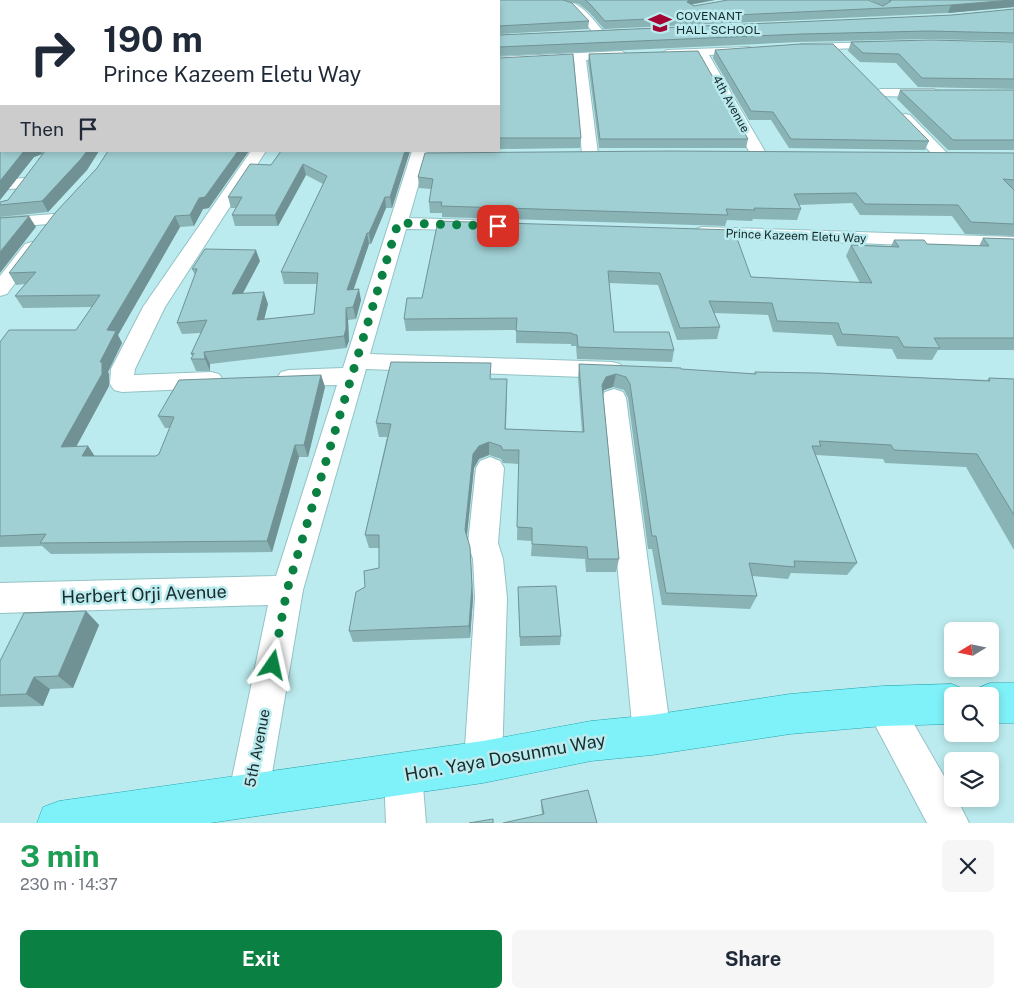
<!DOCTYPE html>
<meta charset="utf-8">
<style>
:root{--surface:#fff;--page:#f6f6f7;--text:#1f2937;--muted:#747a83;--accent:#0b8043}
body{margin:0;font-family:"Public Sans",sans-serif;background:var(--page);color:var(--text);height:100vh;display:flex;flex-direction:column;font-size:19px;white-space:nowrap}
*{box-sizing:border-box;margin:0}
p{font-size:16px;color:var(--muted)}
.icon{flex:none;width:28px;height:28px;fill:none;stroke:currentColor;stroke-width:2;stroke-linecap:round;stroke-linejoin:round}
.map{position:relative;height:823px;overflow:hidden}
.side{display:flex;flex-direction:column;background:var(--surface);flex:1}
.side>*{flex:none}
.top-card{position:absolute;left:0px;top:0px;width:500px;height:152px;box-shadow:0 2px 8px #0003;background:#fff;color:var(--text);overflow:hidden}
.needle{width:32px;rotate:260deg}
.buttons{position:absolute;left:944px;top:622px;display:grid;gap:10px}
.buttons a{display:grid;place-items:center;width:55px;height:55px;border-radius:8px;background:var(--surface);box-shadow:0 2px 8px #0003;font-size:25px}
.pin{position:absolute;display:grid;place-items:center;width:42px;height:42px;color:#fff;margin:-21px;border-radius:10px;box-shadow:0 2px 8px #0006}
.me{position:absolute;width:55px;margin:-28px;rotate:11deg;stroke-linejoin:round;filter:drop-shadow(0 0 4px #0008)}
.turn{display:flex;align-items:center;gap:18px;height:105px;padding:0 20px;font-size:22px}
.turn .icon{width:65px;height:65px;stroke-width:2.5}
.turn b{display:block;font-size:35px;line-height:42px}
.then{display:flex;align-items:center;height:48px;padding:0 20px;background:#0003;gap:10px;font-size:19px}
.round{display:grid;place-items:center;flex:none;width:52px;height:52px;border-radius:8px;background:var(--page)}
.summary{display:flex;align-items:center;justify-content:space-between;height:85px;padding:0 20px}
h1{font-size:30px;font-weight:700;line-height:38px;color:#1e9e55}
.cta{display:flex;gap:10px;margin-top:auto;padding:10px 20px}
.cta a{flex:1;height:58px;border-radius:8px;background:var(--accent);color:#fff;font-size:20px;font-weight:700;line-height:58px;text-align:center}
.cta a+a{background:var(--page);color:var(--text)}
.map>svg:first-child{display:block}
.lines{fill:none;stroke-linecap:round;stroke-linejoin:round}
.minor-casing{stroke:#93c2c6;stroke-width:2}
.major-casing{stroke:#24a5ad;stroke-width:1}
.minor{fill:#fff;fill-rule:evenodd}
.major{fill:#7ff1f8;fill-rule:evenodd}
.wall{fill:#8ab3b6}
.shaded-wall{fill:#719294}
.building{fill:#a1d0d4;stroke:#719294}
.route{stroke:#0b8043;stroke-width:9;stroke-dasharray:0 16.2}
.labels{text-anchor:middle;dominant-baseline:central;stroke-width:5;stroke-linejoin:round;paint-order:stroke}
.far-poi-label{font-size:12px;fill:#182b2c;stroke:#bbebee;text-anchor:start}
.far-street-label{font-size:12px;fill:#182b2c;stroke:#bbebee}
.street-label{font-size:15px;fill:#182b2c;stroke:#bbebee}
.near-street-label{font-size:18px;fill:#182b2c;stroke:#bbebee}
</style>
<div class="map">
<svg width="1014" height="823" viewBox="0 0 1014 823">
<rect width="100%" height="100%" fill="#bbebee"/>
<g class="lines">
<defs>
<path id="minor" d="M555,0C581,0 588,14 604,32L605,34L604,36H596L573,9L560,5Z
M884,42L890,45L888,47L802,50L796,47L802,44Z
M749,47L755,50L753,52L709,55L767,155L764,158H754L751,155L698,56L667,58L661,54L667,50Z
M622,51L628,55L626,57L586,60L598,154L595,157H585L582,154L574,61L499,65V57Z
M880,89H934L941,93L934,97L875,96L873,93Z
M905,114L910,115L947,153L950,156L947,159H937L900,121L898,118L900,115Z
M251,151H266L165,307L135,369L134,375L211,372L219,374L223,380L219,386L211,388L122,392L114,390L110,384L111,369L143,307Z
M412,151H428L409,218L472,220L478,221L481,225L478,229L472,230L406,229L370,354L612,362L620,364L624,370L620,376L612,378L366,369L303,590L268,797L262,811L248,817L234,811L228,797L268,605L0,613V583L276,576L337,385L289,386L281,384L277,378L281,372L289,370L343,368Z
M24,178L30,179L32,183L30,187L0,190V180Z
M54,214L60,215L63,219L60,223L0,228V218Z
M702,227L1014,237V249L696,237L693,233L696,229Z
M32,242L39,244L41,248L7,294L0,296V276L25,244Z
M614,389L623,392L626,398L671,735L665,748L652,754L639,748L633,735L602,398L605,392Z
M490,457L500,461L504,468L498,543L503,559L507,598L502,762L496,775L483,781L470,775L464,762L475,598L473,559L468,543L476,468L480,461Z
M883,688L896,693L952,790V799H957L969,823H927L865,706L870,693Z
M403,755L417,760L422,774L426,823H386L384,774L389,760Z"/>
<path id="major" d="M990,683H1014V723H990V696H973L976,689Z
M952,684L966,690L969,696H952V724L883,726L790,734L652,755L591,761L483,783L210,823H37L43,807L59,801L483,741L591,721L652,715L790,694L883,686Z"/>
</defs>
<use href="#minor" class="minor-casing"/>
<use href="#major" class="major-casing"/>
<use href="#minor" class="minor"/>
<use href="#major" class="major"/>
</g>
<path class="wall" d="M0,0L589,21L588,29L499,34L1,1V151H99L87,170L48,212L0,217V202L8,200L43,155L42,154L34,157L0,200Z
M563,0H715L691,5L694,6L881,5L870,0H1014V7L948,13L604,29L589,12L579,4Z
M1014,9V41L926,39L799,42L499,56V35L952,15Z
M851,42H1014V89L918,87L896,63L860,62L848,51Z
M715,50L929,141L925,150L789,148L771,120H749L713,58Z
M589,54L748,139L746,148H599L588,62Z
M499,58L581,138L580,148L499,149Z
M900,90H1014V150H948L897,99Z
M281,151H410L392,208H386L371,244H369L354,289L361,300L356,319L348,320L349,341L346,348L210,364V371H196L191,359L193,357L191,354L201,333L182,334L177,323L195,275L192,269L260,261L243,293L268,304L264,319L314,314L317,284H284L281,272L323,184L306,175L278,226H235L232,215L236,208H231L228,197L271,165Z
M1014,153V236L965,234L952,216L860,215L852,203L799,205L801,209L797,220L753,219L752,221L727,220L725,226L442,217V213H430L429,202L431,189L419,188L418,177Z
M97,168L209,208L203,209L194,226L180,227L118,335L122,343L108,372L109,374V386L76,447L88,446L94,456H156L159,454L170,428H165L158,416L321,375L325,387L308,457H299L272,552L51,554L42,546L0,547V342L76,330L92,307L23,308L15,296L25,284L16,285L9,273Z
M438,221L751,277L860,283L846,256L851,245L891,246L894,240L927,244L979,246L983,238L1014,239V350H938L932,360L897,359L892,349L837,346L832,335L773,332L768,315L714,313L720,327L717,339L677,340L658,285L609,283L614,332L674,350L672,362L577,359L576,346H571V344L516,343V330L406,331L404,319L422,298Z
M579,364L754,374L755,372L987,380L989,378L1014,379V550L966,467L885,463L883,459L816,455L857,563L847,575L791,573L788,579L752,576L757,596L750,609L662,605L652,549H648L628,398L624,390L613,387L604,390L603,393L619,559L616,572H586L585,559L531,556L532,541L517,540L519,464L503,463L501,459L489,455L479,459L474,468L467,536L473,598L470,638L353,642L349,631L365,587L379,568V548H369L365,535L387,437H379L376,423L507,393L506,429L582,432L578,378Z
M518,587L561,636L560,645L520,646Z
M86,611L99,625L73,688L50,689L43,706L0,707V661Z
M541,800L597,823L542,814L541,806Z"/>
<path class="shaded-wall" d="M689,0H715L692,4L685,10L687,2Z
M1014,0V7L948,13L951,5Z
M24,151H40L42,154L34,157L0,200V181Z
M87,151H99L87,170L48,212L42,201Z
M238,151H249L209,208L203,209L194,226L190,215L199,198Z
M405,151H410L392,208L390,197Z
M303,164L306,175L278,226L275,215Z
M385,197L386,208L371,244L369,233Z
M29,216L36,227L0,273V252Z
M175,216L180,227L118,335L122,343L108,372L109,374V386L70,458L61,447L100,362L107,330Z
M367,233L369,244L349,302L347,290Z
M256,250L260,261L236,306L232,294Z
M359,289L361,300L356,319L353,307Z
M264,292L268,304L261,332L257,320Z
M346,308L348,320L349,341L346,348L344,336Z
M204,352L210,364V371L205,359Z
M616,374L613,387L604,390L600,398L602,385L606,377Z
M321,375L325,387L308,457L304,445Z
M489,442V455L479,459L474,468L466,543L465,530L473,454L479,446Z
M295,445L299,457L272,552L267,541Z
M88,446L96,458L82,456Z
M470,547L473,598L470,638L469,626Z
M86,611L99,625L73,688L58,676Z
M34,677L50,689L43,706L26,694Z"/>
<path class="building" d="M0,0H563L572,3L589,21L499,26V1H1V151H24L0,181Z
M585,0H689L687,2L694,6L728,0H868L883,6L891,1L889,0H1012L951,5L605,21L590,4Z
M1014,9V33L929,31L801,34L499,47V35L952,15Z
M930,40L1014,42V79L922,78L899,54L863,53L851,42Z
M801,44H833L929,141L791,139L773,112L751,111L715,50Z
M698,51L748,139H600L589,54Z
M573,54L581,138H499V58Z
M900,90H1014V140H953Z
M45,151H87L81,159L42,201L0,205V202L8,200Z
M108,151H238L205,197L199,198L190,215L175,216L107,330L116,331L100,362H102V374L61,447L88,446L82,456H156L159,454L174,417L158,416L179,380L321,375L304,445H295L267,541L40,543L46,534L0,536V342L9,330H76L100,295L15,296L36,272L9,273L55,213L97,168Z
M281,151H405L390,197H385L369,233H367L347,290L359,289L353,307L346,308V329L344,336L204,352L205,359H191L194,353L191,354L207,320L177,323L197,269H192L205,249L256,250L232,294L264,292L257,320L314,314L318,273L281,272L327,176L303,164L275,215H232L242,197H228L250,164L271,165Z
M669,151L1014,153V180L1003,179L1014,190V224L971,222L958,205L865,204L856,193L794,194L801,209L754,208L755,210L726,209L728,215L441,206L442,202H429L433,179L418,177L425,153Z
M29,216L0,252V218Z
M438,221L734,230L751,277L872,283L851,245L899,247L894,240H924L927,244L989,246L983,238L1014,239V338H934L940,348L904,347L898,337L842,334L838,323L777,321L772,303L709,301L720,327L680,328L660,273L608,271L614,332H669L674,350L578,347L577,335L572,334V333L516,331L517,318L404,319L407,298H422Z
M391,362L491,363L490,379H507L505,429L584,432L579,364L681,368V369L756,374L755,372L818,373L990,381L989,378L1014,379V515L977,454L894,450L891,445L819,441L821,446H812L857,563L794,561L795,567L749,563L757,596L666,593L656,536H652L630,384L626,377L616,374L606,377L602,385L619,559H588L587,547L532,544V528L517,527L519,450H503L501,446L489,442L479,446L473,454L465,530L470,547L472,586L469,626L349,631L356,592L365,587L364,571L379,568V535H365L391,424L376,423Z
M556,586L561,636L520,637L518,587Z
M86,611L58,676L34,677L26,694L0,695V661L24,613Z
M588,790L597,823H503L544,814L541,800Z
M493,819V823H469Z"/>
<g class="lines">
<path class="route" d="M273,665L287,590L398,223L498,226"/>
</g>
<defs>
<symbol id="school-bare" viewBox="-9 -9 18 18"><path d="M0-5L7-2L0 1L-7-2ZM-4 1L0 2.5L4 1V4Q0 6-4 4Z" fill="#a30434" stroke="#bbebee" stroke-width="2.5" paint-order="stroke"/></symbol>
</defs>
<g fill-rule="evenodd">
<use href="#school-bare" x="644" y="7" width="32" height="32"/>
</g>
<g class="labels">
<g class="far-poi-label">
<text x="676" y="16">COVENANT<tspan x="676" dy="14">HALL SCHOOL</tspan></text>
</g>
<g class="far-street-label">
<text transform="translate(731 104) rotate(61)">4th Avenue</text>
<text transform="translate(796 236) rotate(2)">Prince Kazeem Eletu Way</text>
</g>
<g class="street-label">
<text transform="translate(257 748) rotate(-79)">5th Avenue</text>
</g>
<g class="near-street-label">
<text transform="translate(144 594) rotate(-2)">Herbert Orji Avenue</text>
<text transform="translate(505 757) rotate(-10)">Hon. Yaya Dosunmu Way</text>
</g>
</g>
</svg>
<div class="buttons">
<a><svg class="needle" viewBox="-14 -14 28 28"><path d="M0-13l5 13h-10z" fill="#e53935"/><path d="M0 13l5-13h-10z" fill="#747a83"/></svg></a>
<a><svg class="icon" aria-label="search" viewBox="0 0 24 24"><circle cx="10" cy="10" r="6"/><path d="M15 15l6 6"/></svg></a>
<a><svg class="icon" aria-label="layers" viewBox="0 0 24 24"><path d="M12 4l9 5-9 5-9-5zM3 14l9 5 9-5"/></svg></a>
</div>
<div class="pin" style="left:498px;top:226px;background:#d93025"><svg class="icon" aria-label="arrive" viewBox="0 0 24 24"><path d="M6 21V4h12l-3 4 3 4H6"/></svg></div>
<svg class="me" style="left:273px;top:665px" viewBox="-20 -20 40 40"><path d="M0-17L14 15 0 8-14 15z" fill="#0b8043" stroke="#fff" stroke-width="4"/></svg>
<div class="top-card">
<div class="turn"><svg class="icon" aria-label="right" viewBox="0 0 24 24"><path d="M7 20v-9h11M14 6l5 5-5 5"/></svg><div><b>190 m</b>Prince Kazeem Eletu Way</div></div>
<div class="then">Then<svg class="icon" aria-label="arrive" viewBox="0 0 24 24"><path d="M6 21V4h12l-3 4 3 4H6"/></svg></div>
</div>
</div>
<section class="side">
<div class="summary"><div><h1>3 min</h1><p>230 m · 14:37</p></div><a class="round"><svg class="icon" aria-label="close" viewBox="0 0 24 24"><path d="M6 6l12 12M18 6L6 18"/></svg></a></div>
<div class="cta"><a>Exit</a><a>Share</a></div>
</section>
